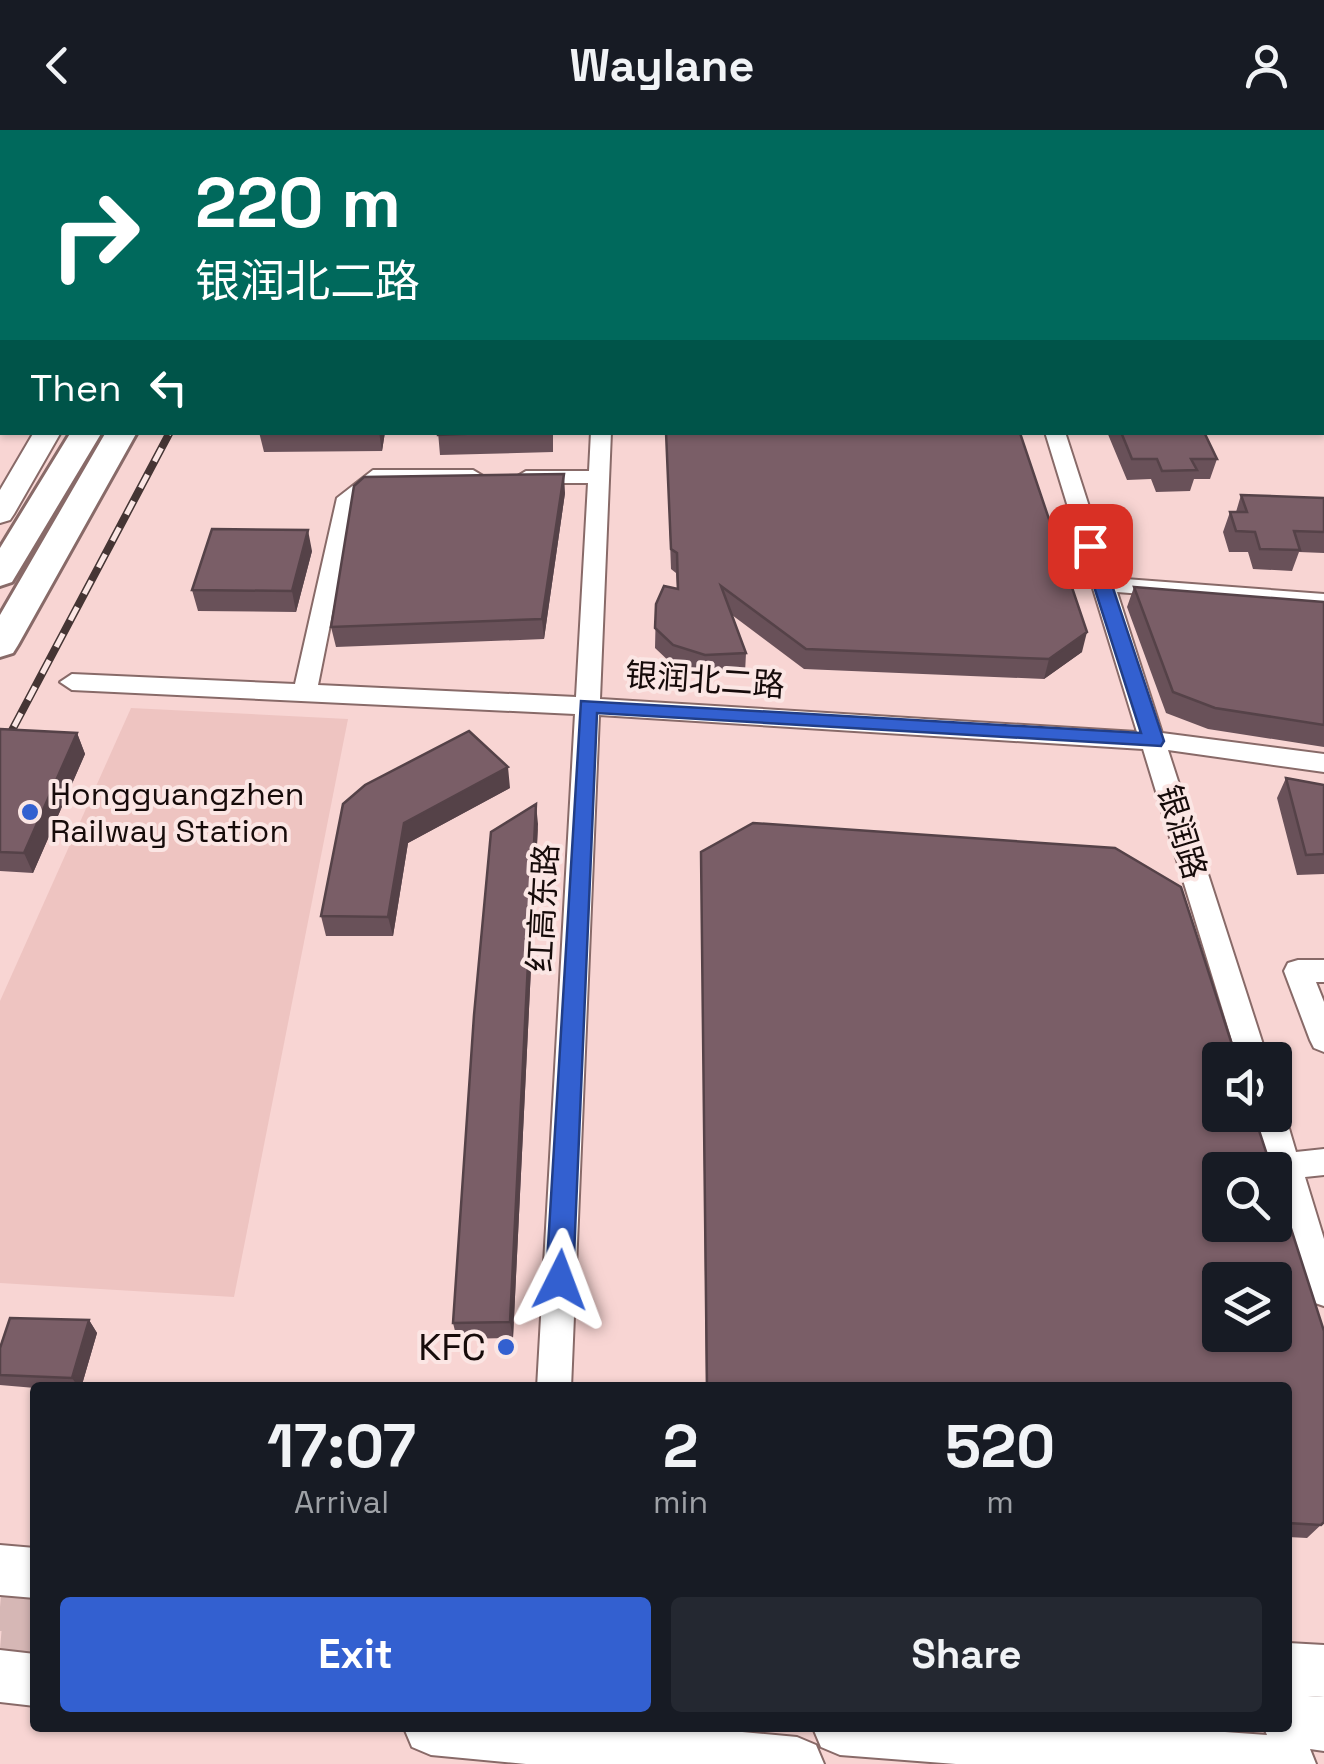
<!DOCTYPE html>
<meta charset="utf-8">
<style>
:root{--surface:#171b24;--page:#242831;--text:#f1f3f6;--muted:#9ea1a6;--accent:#3360d0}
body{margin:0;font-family:"Space Grotesk","Noto Sans SC",sans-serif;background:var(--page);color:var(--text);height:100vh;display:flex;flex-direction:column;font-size:38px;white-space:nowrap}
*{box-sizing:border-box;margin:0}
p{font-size:32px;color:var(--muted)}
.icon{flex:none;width:55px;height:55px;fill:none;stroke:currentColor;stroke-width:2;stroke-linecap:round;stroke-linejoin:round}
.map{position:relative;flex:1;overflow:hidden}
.drawer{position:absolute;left:30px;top:1252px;width:1262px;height:350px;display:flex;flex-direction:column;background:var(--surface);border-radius:10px;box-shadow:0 2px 8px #0004}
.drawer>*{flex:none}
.top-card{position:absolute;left:0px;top:0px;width:1325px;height:305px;box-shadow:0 2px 8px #0004;background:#00695c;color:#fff;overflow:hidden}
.buttons{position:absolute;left:1202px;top:912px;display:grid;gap:20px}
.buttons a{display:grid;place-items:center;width:90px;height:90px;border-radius:10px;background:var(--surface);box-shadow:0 2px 8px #0004;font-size:50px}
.pin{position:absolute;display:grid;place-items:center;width:85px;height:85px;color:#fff;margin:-42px;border-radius:20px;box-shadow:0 5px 15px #0006}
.me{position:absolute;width:110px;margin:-55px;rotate:3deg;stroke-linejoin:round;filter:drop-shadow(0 0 8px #0008)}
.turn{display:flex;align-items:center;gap:35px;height:210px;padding:0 30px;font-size:45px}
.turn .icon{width:130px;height:130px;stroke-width:2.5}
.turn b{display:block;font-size:70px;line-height:85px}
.then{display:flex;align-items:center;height:95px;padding:0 30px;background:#0003;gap:20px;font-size:38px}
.eta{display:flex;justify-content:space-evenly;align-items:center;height:170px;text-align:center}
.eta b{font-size:60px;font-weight:700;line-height:70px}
.cta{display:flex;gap:20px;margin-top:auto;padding:20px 30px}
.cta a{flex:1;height:115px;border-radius:10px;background:var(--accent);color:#fff;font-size:40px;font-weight:700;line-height:115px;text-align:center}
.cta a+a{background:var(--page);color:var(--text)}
header{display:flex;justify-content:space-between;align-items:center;height:130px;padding:0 30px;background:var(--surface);font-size:45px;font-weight:700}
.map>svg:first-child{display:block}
.built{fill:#eec4c1}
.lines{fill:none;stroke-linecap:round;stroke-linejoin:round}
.major-tunnel{stroke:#d6b7b5;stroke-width:48;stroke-dasharray:48 24;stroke-linecap:butt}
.minor-casing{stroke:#886a68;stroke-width:4}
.major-casing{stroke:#886a68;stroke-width:4}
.highway-casing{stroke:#886a68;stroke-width:6}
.minor{fill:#fff;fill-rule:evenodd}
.major{fill:#fff;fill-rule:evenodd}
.highway{fill:#fff;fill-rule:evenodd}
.rail-casing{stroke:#453534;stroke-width:8}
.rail{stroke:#fbe6e4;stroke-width:5;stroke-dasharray:15;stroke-linecap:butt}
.wall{fill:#695159;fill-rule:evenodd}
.shaded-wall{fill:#554248}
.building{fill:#7a5e67;stroke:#554248;stroke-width:2.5;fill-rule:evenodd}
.route{fill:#3360d0;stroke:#213e87;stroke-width:2.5}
.poi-dot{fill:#3360d0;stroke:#fbe6e4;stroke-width:4}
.labels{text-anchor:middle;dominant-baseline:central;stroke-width:8;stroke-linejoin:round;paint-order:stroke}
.street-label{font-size:32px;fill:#160b0a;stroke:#fbe6e4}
.poi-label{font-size:32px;fill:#160b0a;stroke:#fbe6e4;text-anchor:start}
.near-poi-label{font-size:38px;fill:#160b0a;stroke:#fbe6e4;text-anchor:end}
</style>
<header><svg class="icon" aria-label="back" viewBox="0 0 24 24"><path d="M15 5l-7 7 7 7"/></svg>Waylane<svg class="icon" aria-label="person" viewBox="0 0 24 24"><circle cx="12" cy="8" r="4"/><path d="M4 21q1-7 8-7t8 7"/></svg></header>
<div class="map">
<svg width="1324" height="1634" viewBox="0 0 1324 1634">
<rect width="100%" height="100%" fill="#f8d5d3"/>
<path class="built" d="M131,578L348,589L234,1167L0,1153V871Z"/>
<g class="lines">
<path class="major-tunnel" d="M0,1477L35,1480
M0,1519L35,1522"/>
<defs>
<path id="minor" d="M605,0H621V2H606Z
M718,0H734V2H719Z
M952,0H968L969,2H954Z
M1164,0H1180L1182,2H1166Z
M2,59V69L0,70V60Z
M1322,93H1324V103H1322Z
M0,145H2V155H0Z
M591,302H611L600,569L1137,602L1045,302H1065L1112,448L1324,464V478L1117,462L1162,603L1324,624V642L1168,620L1268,930H1238L1143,619L599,585L571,1258H537L575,584L72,560L60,552L72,544L295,554L337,368L373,340H473L483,346L480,350L378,352L354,374L318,555L576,567L588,353H526L516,347L526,341H589Z
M1298,830H1324V852H1316L1324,872V922L1314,918L1310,910L1284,841L1288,833Z
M1275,974L1285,985L1296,1022L1324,1019V1045L1305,1047L1324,1109V1176L1312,1172L1308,1161L1275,1052V1040L1270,1036L1255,985H1275Z"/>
<path id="major" d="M150,0H172L173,2H152Z
M34,302H61L14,384L10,390L0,393V360Z
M0,1415L35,1418V1468L0,1465Z
M1288,1513L1324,1515V1567L1308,1566L1324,1567V1621L1310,1619L1316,1634H956L840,1625L821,1617L813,1598H1169L1267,1605L1264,1598H1288Z
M0,1520L35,1524V1576L0,1572Z
M404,1598H699L797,1607L816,1615L824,1634H526L431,1625L412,1617Z"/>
<path id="highway" d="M178,0H202V2H178Z
M209,0H233V2H209Z
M71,302H102L12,452L0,456V418Z
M106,302H137L18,515L13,523L0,527V485Z"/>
</defs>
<use href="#minor" class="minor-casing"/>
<use href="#major" class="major-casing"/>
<use href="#highway" class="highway-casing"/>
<use href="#minor" class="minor"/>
<use href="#major" class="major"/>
<use href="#highway" class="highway"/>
<defs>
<path id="rail" d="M0,623L170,302"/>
</defs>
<use href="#rail" class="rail-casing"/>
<use href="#rail" class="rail"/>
</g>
<path class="wall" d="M988,0H1062V2H989Z
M1195,0H1313L1312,2H1196Z
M259,302H385L382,321L264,322Z
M438,302H553V322L440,325Z
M666,302L1082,522L1044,549L804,539L732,485L746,523L745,543L705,545L673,535L655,518L656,474L677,459L676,443L671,439Z
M1107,302H1204L1217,329L1210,349H1194L1190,361L1156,362L1151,349L1127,350Z
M565,363L544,509L336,517L331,497Z
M1241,365L1324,368V423L1299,422L1292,441L1253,439L1248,422H1229L1223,402L1230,382H1236Z
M312,421L296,482L198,481L192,460Z
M1134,457L1324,472V617L1208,599L1166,583L1127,477Z
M0,599L77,603L85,624L33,743L0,741Z
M1286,648L1324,655V744L1297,745L1277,668Z
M510,658L408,713L393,806H326L321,786L343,674Z
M753,693L1115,718L1181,757L1237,930H1220V985H1254L1272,1040H1220V1095H1275V1049L1324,1201V1392L1307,1408L1288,1407V1258H706L701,722ZM1220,1150H1275V1205H1220Z
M538,694L513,1208L457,1209L453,1193Z
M89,1190L97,1203L81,1258H35L0,1255V1218Z"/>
<path class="shaded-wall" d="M2,33V53H0V34Z
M379,302H385L382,321Z
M564,344L565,363L544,509L542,489Z
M308,400L312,421L296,482L292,461Z
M1087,502L1082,522L1044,549L1049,529Z
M77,603L85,624L33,743L24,723Z
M508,637L510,658L408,713L393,806L388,787L404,693Z
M536,674L538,694L513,1208L510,1192Z
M89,1190L97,1203L81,1258H79L72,1248Z"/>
<path class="building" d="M0,0H59V2H2V33L0,34Z
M524,0H569V2H524Z
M661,0H706V2H661Z
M782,0H926L928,2H784Z
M1016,0H1062V1H1017Z
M1209,0H1310L1309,2H1210Z
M1322,214L1324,217V262H1322Z
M438,302H512L438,305Z
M666,302L1020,303L1087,502L1049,529L806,519L721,456L746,523L705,525L673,515L655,498L656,474L664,456L678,459L677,423L671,419Z
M1121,302H1204L1217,329H1191L1197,340L1162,341L1157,329H1132Z
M564,344L542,489L331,497L354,356L364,347Z
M1241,365L1324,368V402L1294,401L1300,420L1260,419L1255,402L1236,401L1230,382H1247Z
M212,399L308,400L292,461L192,460Z
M1134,457L1324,472V595L1215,578L1173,562Z
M0,599L77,603L24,723L0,722Z
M469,601L508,637L404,693L388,787L321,786L343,674L365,655Z
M1286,648L1324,655V724L1306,725Z
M536,674L510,1192L453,1193L474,885L491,702Z
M753,693L1115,718L1181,757L1237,930H1220V985H1254L1272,1040H1220V1095H1275V1049L1324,1201V1392L1321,1395L1288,1393V1258H707L701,722ZM1220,1150H1275V1205H1220Z
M10,1188L89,1190L72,1248L0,1245V1218Z"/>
<path class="route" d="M1090,411L1099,416L1164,611L1161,616L597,583L573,1150L569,1159L560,1163L550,1159L546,1150L581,571L1141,603L1081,416Z"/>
<g class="poi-dot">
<circle cx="30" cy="682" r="10"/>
<circle cx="506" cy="1217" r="10"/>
</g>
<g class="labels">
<g class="street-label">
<text transform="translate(705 550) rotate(4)">银润北二路</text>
<text transform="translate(1182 702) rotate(73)">银润路</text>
<text transform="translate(543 778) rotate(-87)">红高东路</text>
</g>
<g class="poi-label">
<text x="50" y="664">Hongguangzhen<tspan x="50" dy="37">Railway Station</tspan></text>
</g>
<g class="near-poi-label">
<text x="486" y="1217">KFC</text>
</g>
</g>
</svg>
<div class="buttons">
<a><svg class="icon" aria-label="sound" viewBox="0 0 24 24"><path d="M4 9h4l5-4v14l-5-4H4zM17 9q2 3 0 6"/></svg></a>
<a><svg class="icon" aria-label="search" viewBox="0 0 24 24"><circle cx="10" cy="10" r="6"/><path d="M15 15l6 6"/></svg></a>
<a><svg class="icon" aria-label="layers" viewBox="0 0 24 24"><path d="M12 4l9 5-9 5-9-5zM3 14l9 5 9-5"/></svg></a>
</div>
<div class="pin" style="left:1090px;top:416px;background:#d93025"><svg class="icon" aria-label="arrive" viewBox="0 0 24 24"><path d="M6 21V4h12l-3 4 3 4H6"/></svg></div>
<svg class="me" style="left:560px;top:1150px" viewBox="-20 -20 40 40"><path d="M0-17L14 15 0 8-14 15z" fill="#3360d0" stroke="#fff" stroke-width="4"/></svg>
<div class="top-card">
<div class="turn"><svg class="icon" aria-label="right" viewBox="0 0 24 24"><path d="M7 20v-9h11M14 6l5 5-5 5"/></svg><div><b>220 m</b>银润北二路</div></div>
<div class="then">Then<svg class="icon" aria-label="left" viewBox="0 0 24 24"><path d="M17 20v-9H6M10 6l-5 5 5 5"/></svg></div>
</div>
<section class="drawer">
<div class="eta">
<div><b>17:07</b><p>Arrival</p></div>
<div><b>2</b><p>min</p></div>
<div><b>520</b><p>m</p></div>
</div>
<div class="cta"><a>Exit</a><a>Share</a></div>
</section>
</div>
